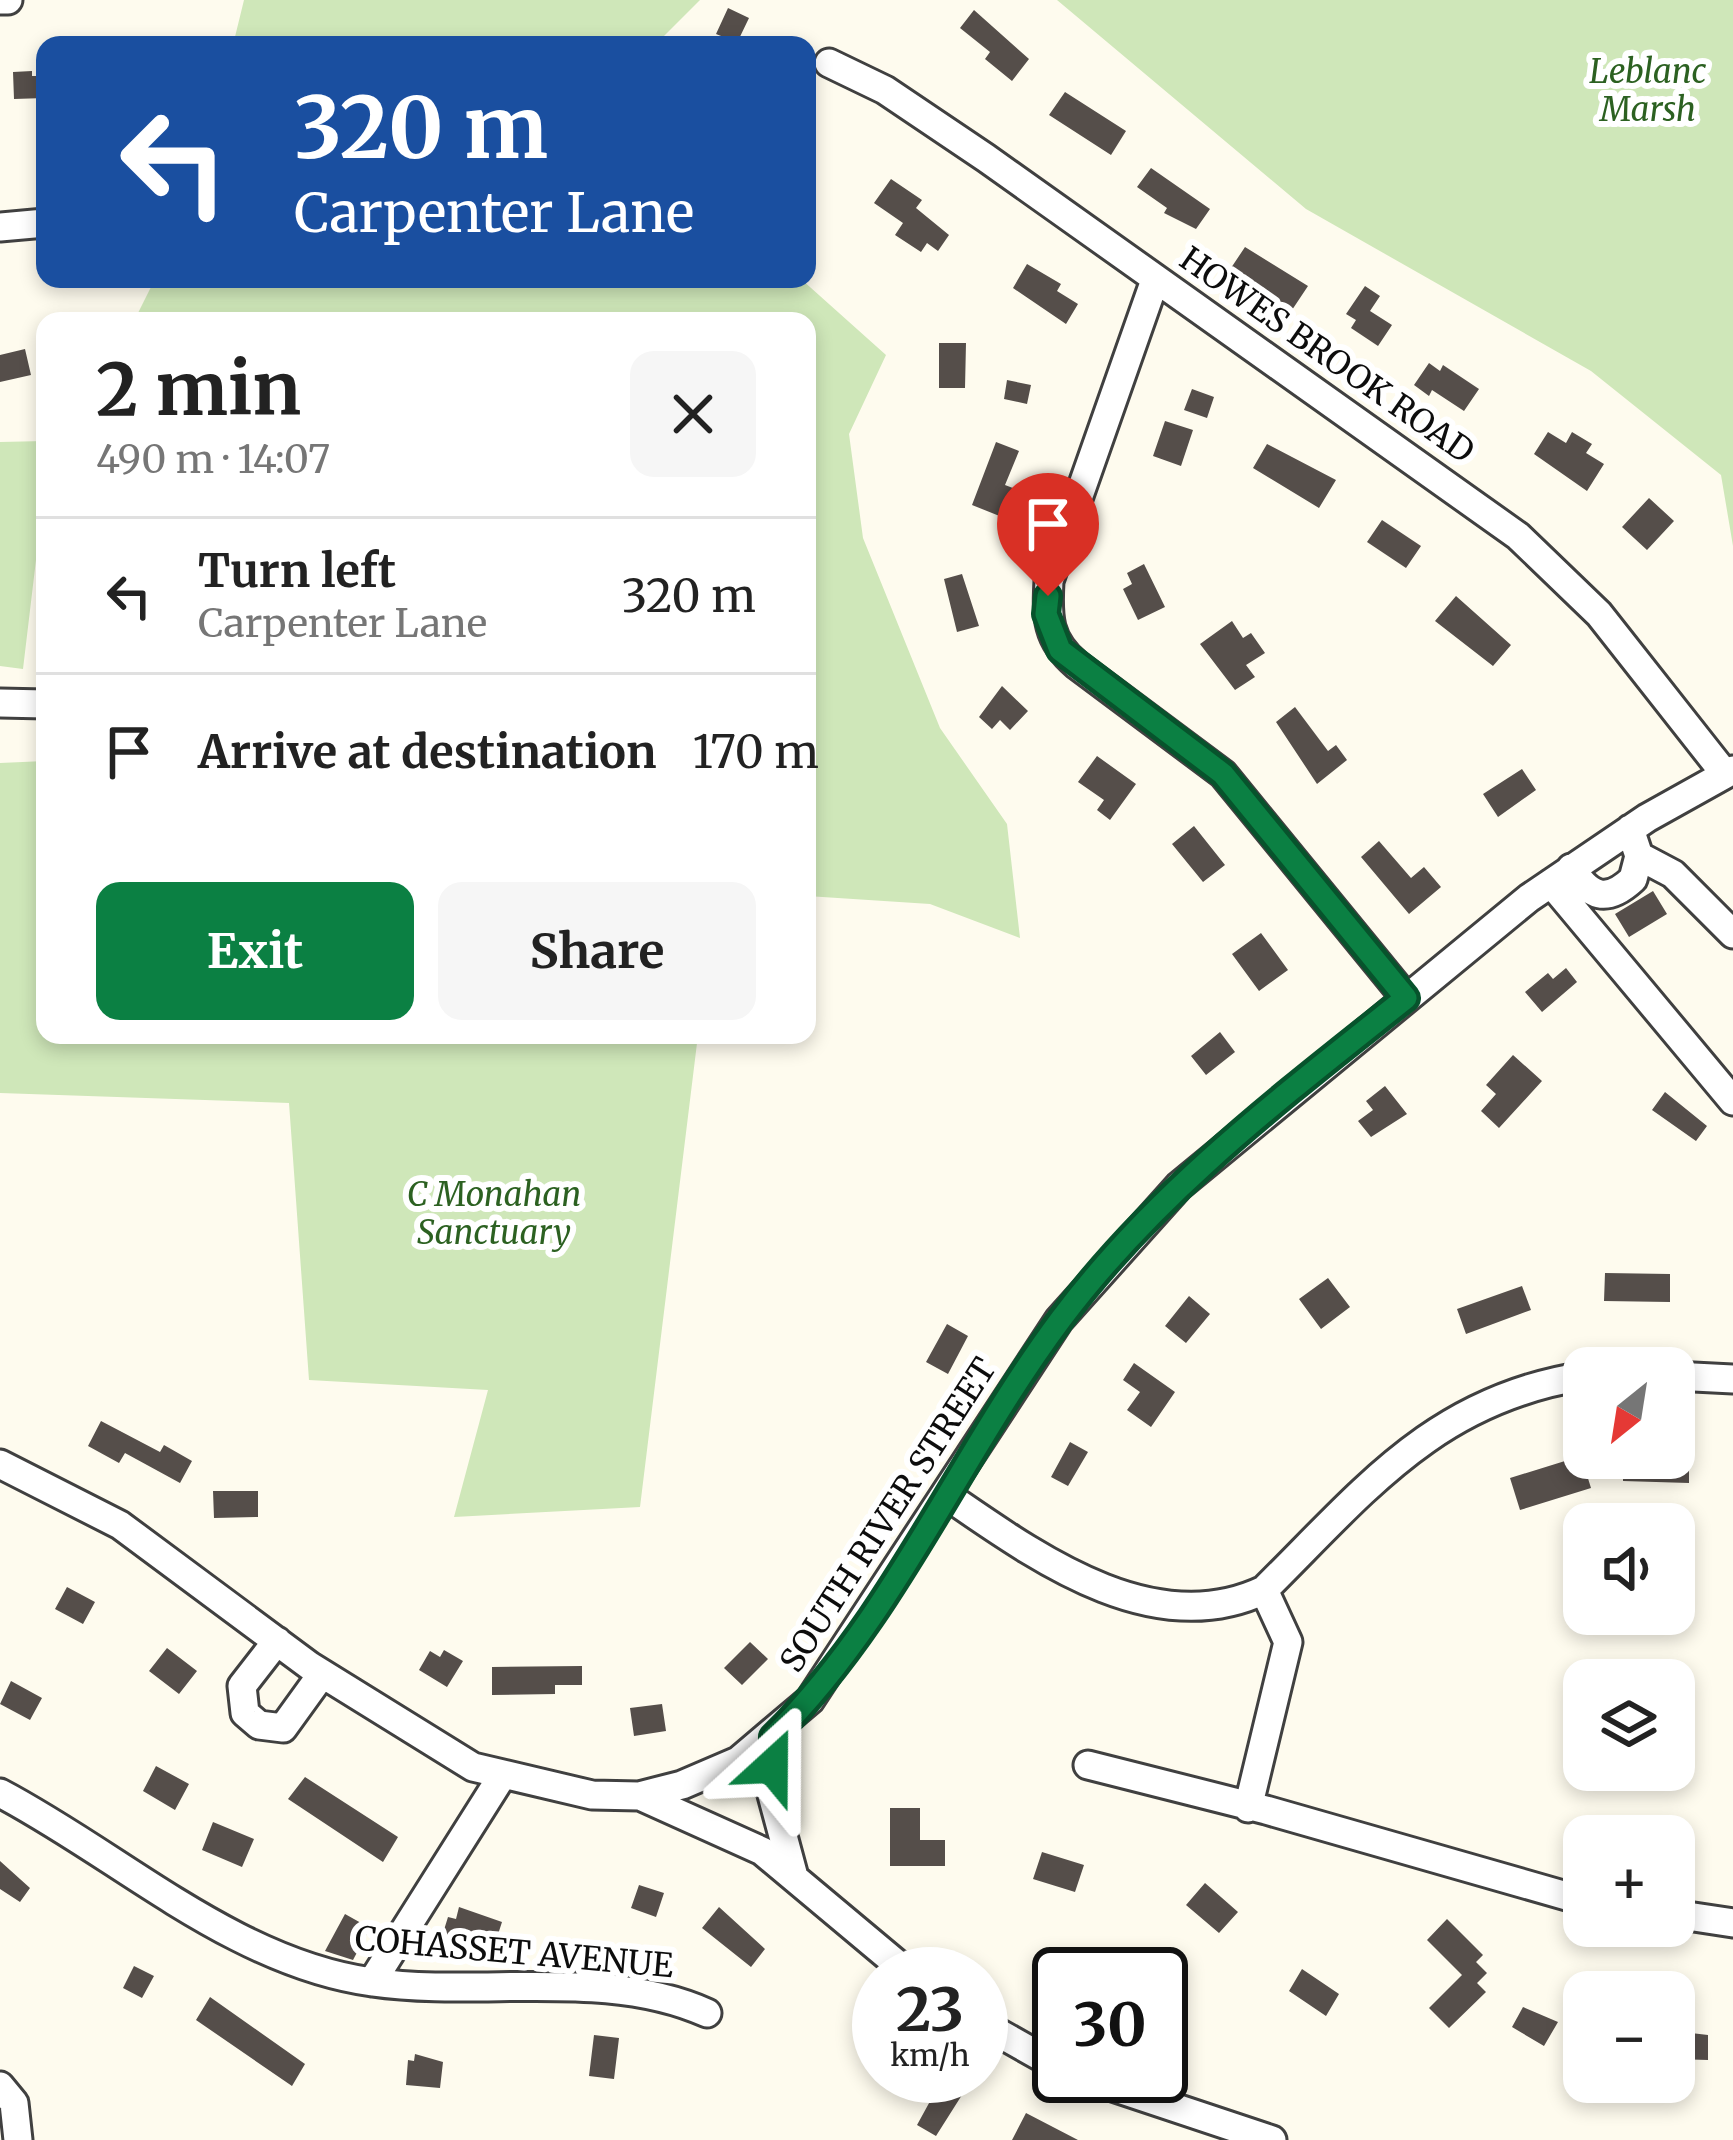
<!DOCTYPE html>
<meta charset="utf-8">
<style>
:root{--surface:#fff;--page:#f6f6f6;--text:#222;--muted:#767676;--line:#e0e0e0;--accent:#0b8043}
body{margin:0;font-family:Merriweather,serif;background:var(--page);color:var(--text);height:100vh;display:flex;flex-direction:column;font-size:45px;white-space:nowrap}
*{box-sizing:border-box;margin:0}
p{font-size:39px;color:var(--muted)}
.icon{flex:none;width:66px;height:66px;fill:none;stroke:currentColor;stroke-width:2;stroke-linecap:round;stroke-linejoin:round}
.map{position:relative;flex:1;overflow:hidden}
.sheet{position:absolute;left:36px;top:312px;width:780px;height:732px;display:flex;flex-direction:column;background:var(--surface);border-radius:24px;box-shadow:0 6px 18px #0003}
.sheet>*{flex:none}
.banner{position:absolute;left:36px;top:36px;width:780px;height:252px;border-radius:24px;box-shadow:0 6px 18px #0003;background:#1a4fa0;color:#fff;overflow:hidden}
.needle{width:78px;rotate:210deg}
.tools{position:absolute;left:1563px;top:1347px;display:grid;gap:24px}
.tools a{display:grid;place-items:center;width:132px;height:132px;border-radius:24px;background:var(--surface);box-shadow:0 6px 18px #0003;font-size:60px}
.speed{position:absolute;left:852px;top:1947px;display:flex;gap:24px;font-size:60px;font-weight:700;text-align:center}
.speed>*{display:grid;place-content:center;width:156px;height:156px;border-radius:50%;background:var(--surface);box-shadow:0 6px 18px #0003;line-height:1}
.speed small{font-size:30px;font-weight:400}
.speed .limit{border:6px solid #111;border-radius:18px;background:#fff;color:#111}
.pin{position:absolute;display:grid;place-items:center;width:102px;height:102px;color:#fff;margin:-123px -51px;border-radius:50% 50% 50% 0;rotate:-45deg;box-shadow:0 0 12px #0007}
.pin .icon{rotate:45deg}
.me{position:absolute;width:132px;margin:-66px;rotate:24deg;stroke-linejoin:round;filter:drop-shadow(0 0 9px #0008)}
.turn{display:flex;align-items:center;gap:42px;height:252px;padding:0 60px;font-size:54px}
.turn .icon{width:156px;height:156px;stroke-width:2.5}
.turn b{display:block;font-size:84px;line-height:102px}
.round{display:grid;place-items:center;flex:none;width:126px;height:126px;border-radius:24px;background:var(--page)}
.head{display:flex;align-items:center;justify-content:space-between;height:204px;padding:0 60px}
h1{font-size:72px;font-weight:700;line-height:90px}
.cta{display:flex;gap:24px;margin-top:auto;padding:24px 60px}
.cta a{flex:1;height:138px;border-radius:24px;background:var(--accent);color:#fff;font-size:48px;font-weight:700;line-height:138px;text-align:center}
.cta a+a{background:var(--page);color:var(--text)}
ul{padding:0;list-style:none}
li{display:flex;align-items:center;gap:36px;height:156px;padding:0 60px;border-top:3px solid var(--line)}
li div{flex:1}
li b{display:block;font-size:45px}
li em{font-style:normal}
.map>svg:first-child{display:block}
.green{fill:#cfe7b9}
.building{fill:#554e4a}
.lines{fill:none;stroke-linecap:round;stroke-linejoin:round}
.minor-casing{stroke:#404040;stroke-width:33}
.minor{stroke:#fff;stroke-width:27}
.route-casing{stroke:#07532c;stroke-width:30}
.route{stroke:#0b8043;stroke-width:21}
.labels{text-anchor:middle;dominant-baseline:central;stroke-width:12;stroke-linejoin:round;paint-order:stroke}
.park-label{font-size:33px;font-style:italic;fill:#2c6121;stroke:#fff}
.street-label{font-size:33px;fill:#0d0d0d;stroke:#fff}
</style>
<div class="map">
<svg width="1733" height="2140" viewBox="0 0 1733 2140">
<rect width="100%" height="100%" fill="#fefbee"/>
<path class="green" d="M244,0H700L655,45H233Z
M1057,0H1733V546L1721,475L1591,371L1306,209Z
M155,279H801L886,355L849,434L863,538L940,728L1007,824L1020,938L930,904L807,896V321H134Z
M45,441V518H41L23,669L0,666V442Z
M45,761V1035H698L640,1507L454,1517L488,1390L309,1380L289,1103L0,1093V763Z"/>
<path class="building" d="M728,8L749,18L736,45H717L721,36L716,34Z
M974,10L1029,59L1012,81L985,59L990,52L960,28Z
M32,71V76H45V98L14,99L13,72Z
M1065,92L1126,131L1111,155L1049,115Z
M1151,168L1210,209L1196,229L1164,213L1167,208L1137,187Z
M891,179L922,200L916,208L949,235L938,251L927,243L921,252L895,235L903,223L874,203Z
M1245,247L1308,286L1292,310L1231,268Z
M1027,264L1061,284L1057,291L1078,304L1066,324L1013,288Z
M1365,286L1380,296L1370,311L1392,325L1378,346L1351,328L1356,320L1346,314Z
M939,343H966L965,388H939Z
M25,349L31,375L0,382V355Z
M1429,363L1440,371L1443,365L1479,389L1464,411L1432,390L1429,396L1414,385Z
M1007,380L1031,385L1027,404L1004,399Z
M1192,389L1214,397L1207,418L1184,410Z
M1165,421L1193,430L1181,466L1153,456Z
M1548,432L1566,443L1572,432L1592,444L1586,453L1604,464L1587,491L1534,454Z
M996,442L1019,451L1005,485L1018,490L1007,519L972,505Z
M1267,444L1336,480L1319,508L1253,468Z
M1649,498L1674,521L1647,550L1622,527Z
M1382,520L1421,546L1406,568L1367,542Z
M1144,564L1165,607L1138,620L1123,589L1132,584L1127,573Z
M962,574L979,626L957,632L944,579Z
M1456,596L1511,645L1493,666L1435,621Z
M1232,621L1243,638L1251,633L1265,653L1246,665L1255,677L1235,690L1200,644Z
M1002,686L1028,711L1010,730L1000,720L992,729L979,717Z
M1295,707L1328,751L1336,745L1347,760L1317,784L1276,722Z
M1097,756L1136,784L1110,820L1097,810L1104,800L1078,782Z
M1522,769L1536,790L1498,817L1483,794Z
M1194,826L1225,865L1203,882L1172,844Z
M1379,841L1411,878L1424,867L1441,887L1409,914L1361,857Z
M1653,891L1667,914L1629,937L1615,914Z
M1261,933L1288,970L1259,991L1232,954Z
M1566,968L1577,982L1542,1012L1525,992L1548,973L1553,979Z
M1220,1032L1235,1052L1206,1075L1191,1056Z
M1513,1055L1542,1081L1499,1128L1481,1111L1496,1094L1486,1085Z
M1385,1086L1407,1114L1371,1137L1358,1121L1373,1110L1366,1101Z
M1665,1092L1707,1126L1696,1141L1652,1110Z
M1605,1273L1670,1274V1302L1604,1301Z
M1328,1278L1350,1307L1321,1329L1299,1299Z
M1522,1286L1531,1310L1466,1334L1457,1309Z
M1189,1296L1210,1314L1186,1343L1165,1326Z
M947,1324L968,1336L948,1374L926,1362Z
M1134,1363L1175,1392L1151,1427L1127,1410L1140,1392L1123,1380Z
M101,1421L160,1452L164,1445L192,1461L180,1483L125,1453L119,1463L88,1446Z
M1070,1442L1088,1452L1068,1486L1051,1477Z
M1581,1456L1591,1488L1520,1510L1510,1478Z
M1623,1458H1689V1483L1623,1481Z
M213,1491H258V1517L214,1518Z
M67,1587L95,1602L83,1624L55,1609Z
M750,1642L768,1659L742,1685L724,1668Z
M167,1648L197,1671L179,1694L149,1671Z
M444,1650L463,1661L447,1687L419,1670L430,1651L440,1657Z
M582,1666V1685H555V1694L492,1695V1667Z
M11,1681L42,1698L30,1720L0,1704Z
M662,1704L666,1731L634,1736L630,1708Z
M156,1766L189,1784L175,1810L143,1791Z
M305,1777L398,1837L383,1862L288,1799Z
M890,1808H920V1840H945V1866H890Z
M213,1822L254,1839L242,1867L202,1850Z
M1042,1852L1084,1865L1075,1892L1033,1879Z
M0,1861L30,1888L20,1902L0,1889Z
M1205,1883L1238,1912L1219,1933L1186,1905Z
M639,1885L664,1893L656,1917L631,1908Z
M459,1907L502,1922L491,1956L439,1946L448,1917L456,1919Z
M719,1907L765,1949L751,1967L702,1928Z
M345,1914L370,1928L353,1960L325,1951Z
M1447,1919L1483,1955L1476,1962L1487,1973L1477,1983L1486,1992L1449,2028L1429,2008L1462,1975L1427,1940Z
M545,1939L564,1942L559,1968L540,1965Z
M134,1966L154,1976L142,1998L123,1988Z
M1302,1969L1339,1994L1326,2016L1289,1991Z
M210,1997L305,2064L292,2086L196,2020Z
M1523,2007L1558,2022L1544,2046L1512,2027Z
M1674,2031L1708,2035V2060L1674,2059Z
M594,2035L619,2038L614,2079L589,2076Z
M415,2054L443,2062L440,2088L406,2085L408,2060L414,2061Z
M903,2076H948L967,2087L936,2136L917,2125L934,2094Z
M1026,2113L1078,2140H1012Z"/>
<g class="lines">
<defs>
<path id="minor" d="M0,0H8
M829,63L885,90L986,158L1518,536L1599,614L1725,774
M0,227L45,223
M1155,280L1049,581C1047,617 1047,640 1077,665L1223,774L1406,998
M0,703L45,704
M1630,829L1639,856L1673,874L1733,934
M1571,868C1590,897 1606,904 1633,879L1639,856
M1551,883L1733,1101
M1674,1376L1733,1379
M0,1464L120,1525L310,1666L473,1767L592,1795L639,1796L682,1785L738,1761L810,1700L1059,1320L1179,1186L1529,898L1647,818L1733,770
M946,1495C1035,1556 1153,1643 1264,1590C1364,1491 1435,1399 1584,1376
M277,1641L242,1686L245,1713L259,1725L283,1728L322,1674
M773,1737L772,1795L793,1873
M1088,1765L1266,1810L1584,1901
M0,1793C120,1856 234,1963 372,1982C480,1998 605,1967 707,2013
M640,1796L762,1851L909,1974
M1248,1808L1288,1642L1264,1590
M1674,1914L1733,1923
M372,1982L502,1776
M981,2023L1059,2067
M1080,2076L1272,2140
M0,2086L14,2103L18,2140"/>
</defs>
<use href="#minor" class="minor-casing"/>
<use href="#minor" class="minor"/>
</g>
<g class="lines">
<defs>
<path id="route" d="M772,1766L773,1737C894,1618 960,1454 1061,1319C1156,1192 1283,1096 1406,998L1223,774L1060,650L1046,614L1048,596"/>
</defs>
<use href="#route" class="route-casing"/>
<use href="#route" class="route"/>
</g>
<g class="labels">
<g class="park-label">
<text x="1648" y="71">Leblanc<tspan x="1648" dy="38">Marsh</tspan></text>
<text x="494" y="1194">C Monahan<tspan x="494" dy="38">Sanctuary</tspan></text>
</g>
<g class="street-label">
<text transform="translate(1327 355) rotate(35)">HOWES BROOK ROAD</text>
<text transform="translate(888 1515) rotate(-57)">SOUTH RIVER STREET</text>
<text transform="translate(514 1952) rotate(5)">COHASSET AVENUE</text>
</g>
</g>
</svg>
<div class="tools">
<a><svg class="needle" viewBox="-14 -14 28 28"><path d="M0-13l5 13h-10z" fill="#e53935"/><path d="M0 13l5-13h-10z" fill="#767676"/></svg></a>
<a><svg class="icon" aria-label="sound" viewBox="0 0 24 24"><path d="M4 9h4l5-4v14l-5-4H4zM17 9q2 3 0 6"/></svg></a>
<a><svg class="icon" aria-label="layers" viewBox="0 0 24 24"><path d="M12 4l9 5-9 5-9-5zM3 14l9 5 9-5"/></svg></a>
<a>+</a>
<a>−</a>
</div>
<div class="speed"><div>23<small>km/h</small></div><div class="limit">30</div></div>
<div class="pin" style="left:1048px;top:596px;background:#d93025"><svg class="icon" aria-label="arrive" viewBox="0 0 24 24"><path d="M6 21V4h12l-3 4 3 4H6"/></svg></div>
<svg class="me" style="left:772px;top:1766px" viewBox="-20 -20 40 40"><path d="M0-17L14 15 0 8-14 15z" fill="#0b8043" stroke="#fff" stroke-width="4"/></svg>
<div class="banner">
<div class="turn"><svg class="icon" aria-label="left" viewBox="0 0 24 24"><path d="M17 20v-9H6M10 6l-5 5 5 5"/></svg><div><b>320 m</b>Carpenter Lane</div></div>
</div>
<section class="sheet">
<div class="head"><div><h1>2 min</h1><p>490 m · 14:07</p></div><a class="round"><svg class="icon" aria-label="close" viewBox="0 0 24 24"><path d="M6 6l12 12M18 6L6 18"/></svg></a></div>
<ul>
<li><svg class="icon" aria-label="left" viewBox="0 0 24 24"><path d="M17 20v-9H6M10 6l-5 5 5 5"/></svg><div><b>Turn left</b><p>Carpenter Lane</p></div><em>320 m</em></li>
<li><svg class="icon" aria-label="arrive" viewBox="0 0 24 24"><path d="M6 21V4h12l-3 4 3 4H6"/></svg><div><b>Arrive at destination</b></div><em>170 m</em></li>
</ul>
<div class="cta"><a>Exit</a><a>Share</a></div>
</section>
</div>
